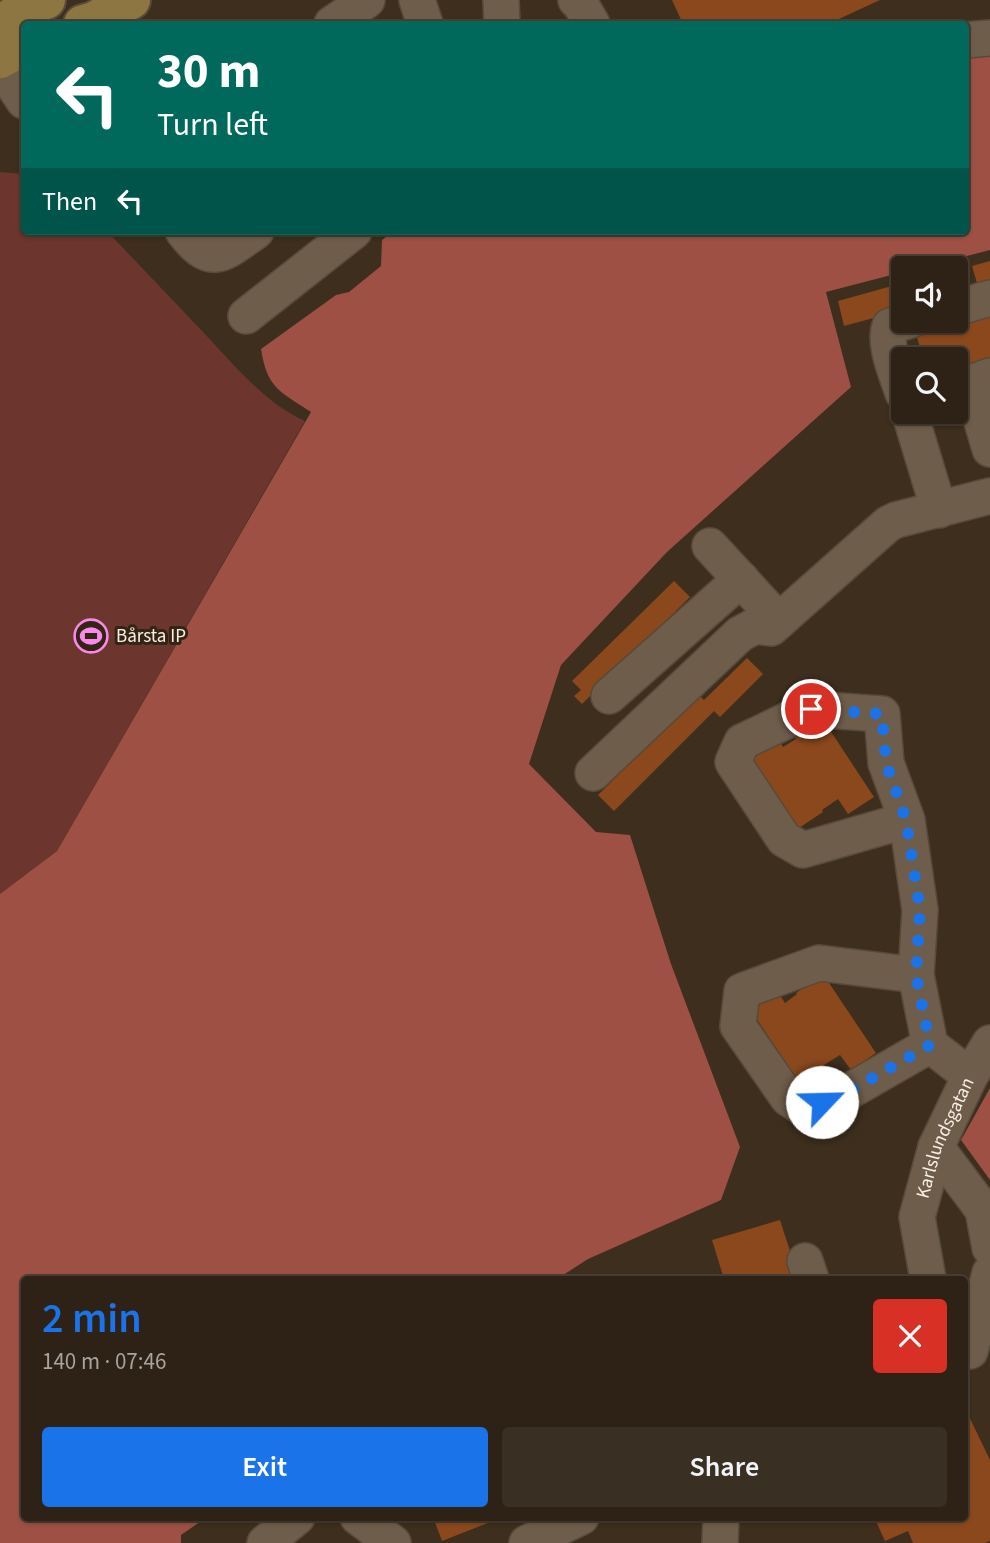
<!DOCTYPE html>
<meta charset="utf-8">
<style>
:root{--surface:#2e2216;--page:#3a2f23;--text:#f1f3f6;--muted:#a7a4a1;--line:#493f35;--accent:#1a73e8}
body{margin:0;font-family:"Source Sans 3",sans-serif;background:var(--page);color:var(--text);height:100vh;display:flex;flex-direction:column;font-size:26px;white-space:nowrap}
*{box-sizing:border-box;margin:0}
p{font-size:23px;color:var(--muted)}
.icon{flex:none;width:38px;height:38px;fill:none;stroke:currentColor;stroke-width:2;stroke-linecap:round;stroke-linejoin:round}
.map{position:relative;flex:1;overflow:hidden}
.details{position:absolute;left:21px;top:1276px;width:947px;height:245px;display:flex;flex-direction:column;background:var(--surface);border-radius:7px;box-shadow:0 2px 5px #0004,0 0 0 2px var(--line)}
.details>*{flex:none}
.hud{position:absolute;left:21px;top:21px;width:948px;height:214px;border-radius:7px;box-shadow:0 2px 5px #0004,0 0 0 2px var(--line);background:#00695c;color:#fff;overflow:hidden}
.buttons{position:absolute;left:891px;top:256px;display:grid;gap:14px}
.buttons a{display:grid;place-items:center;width:77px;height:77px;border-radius:7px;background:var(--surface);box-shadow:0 2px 5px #0004,0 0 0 2px var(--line);font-size:35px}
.pin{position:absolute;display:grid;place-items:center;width:60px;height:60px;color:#fff;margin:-30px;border:4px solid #fff;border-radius:50%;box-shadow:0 2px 7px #0007}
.me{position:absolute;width:77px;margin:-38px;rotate:66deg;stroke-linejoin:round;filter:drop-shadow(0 0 5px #0008)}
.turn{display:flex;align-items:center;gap:24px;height:147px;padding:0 21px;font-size:32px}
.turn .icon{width:91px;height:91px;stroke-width:2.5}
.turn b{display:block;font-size:49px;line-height:60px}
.then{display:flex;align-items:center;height:66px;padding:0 21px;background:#0003;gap:14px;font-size:26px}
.round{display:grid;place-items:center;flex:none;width:74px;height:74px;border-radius:7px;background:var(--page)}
.overview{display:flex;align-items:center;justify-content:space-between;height:119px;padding:0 21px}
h1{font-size:42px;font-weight:600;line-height:52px;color:var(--accent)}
.action{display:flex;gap:14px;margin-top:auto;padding:14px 21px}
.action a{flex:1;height:80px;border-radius:7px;background:var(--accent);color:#fff;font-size:28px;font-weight:600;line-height:80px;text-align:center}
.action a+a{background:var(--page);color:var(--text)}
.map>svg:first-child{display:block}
.green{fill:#6c352d}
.forest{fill:#9e5044}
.building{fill:#8b481d}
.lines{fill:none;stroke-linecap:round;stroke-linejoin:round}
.minor-casing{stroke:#574a3b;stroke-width:38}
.major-casing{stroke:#574a3b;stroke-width:42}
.minor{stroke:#6e5d4a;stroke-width:35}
.major{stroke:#8e7642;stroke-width:38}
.route{stroke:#1a73e8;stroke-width:12;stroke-dasharray:0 21.6}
.labels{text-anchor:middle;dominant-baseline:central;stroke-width:6;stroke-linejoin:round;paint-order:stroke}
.poi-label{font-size:19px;fill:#f9efe4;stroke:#332413;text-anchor:start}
.street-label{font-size:19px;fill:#f9efe4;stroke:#332413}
</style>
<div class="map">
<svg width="990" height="1543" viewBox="0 0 990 1543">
<rect width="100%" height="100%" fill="#3d2e1d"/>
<path class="green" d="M0,172L24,174V231H107C139,265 172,299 204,333C233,364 266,404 305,421L57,851L0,894Z"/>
<path class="forest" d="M990,38V250L920,268H903V272L826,292L851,387L667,552L561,665L529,764L596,832L630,835L671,964L740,1147L721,1200L588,1259L557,1279H24V1517H207L181,1535V1543H0V894L57,851L311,412C281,392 267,389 261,349L336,295L349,292L381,266L382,240L394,231H966V40Z
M990,1088V1180L961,1140Z"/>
<path class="building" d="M672,0H880L828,24H683Z
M990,261V287L979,290L972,266Z
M965,267L972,291L956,296V270Z
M899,284L903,300V310L844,326L838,301Z
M990,316V363L956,373V359H923L917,337Z
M674,581L690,597L582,704L574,696L581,690L572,681Z
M747,658L763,674L720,717L714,711L614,811L598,795L699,695L704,700Z
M822,718L874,797L848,814L838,799L822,810L823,812L799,828L749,754L776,736L783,747L796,739L795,737Z
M823,974L876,1053L851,1070L840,1055L824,1065L826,1067L800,1084L750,1009L777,991L785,1003L797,994L796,993Z
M780,1220L799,1279H724L712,1240Z
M964,1406L990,1460V1541L985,1543H913L908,1531L885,1541L874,1517H964Z
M433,1517H503L442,1541Z"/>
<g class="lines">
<defs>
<g id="minor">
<path d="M417,0L425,24"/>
<path d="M501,0L502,24"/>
<path d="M576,0L581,5L592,24"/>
<path d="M332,24L367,0"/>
<path d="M966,40L990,38"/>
<path d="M0,65L24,101"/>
<path d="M183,231C212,270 224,253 256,231"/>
<path d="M956,308L990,298"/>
<path d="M246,316L354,231"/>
<path d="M990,376L973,382V391L990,449"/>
<path d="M903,393C897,375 883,343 890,326L911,320"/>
<path d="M909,411L939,510"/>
<path d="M710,546L779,621"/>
<path d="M609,696L741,579"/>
<path d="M593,773L740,634L755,626L771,628L888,524L896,520L990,496"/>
<path d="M907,820L803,850L784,839L733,762L742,742L811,709L882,714L886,763L907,820L920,910L916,975L930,1045L970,1076"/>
<path d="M916,975L819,963L742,991L738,1026L788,1098L805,1109L841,1096L930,1045"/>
<path d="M936,1147L983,1210L990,1248"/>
<path d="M805,1261L811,1279"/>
<path id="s1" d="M928,1279L917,1217L936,1147L970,1076L990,1043"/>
<path d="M970,1351L990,1273"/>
<path d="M358,1517L393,1543"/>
<path d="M265,1543L297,1517"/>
<path d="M527,1543L581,1517"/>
<path d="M720,1543L721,1517"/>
</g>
<path id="major" d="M83,24L94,21L131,0
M0,25L27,7L46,0
M0,59L24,46"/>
</defs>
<use href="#minor" class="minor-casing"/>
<use href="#major" class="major-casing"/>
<use href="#minor" class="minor"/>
<use href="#major" class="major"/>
</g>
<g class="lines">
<path class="route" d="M811,709L882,714L886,763L906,820L920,910L916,975L930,1045L841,1096L822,1102"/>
</g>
<defs>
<symbol id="stadium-ring" viewBox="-11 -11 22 22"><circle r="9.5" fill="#332413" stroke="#f888ea" stroke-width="1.5"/><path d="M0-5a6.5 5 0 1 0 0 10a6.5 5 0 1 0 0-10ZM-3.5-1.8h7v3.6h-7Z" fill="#f888ea"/></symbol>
</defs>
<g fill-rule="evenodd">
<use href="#stadium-ring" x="72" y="617" width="38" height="38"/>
</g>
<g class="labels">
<g class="poi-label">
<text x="116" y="636">Bårsta IP</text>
</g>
<g class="street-label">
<text stroke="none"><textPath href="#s1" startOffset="147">Karlslundsgatan</textPath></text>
</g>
</g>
</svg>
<div class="buttons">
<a><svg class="icon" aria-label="sound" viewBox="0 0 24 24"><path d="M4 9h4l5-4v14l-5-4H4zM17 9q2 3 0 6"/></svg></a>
<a><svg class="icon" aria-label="search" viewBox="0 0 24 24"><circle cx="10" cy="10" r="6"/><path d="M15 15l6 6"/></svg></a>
</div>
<div class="pin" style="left:811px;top:709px;background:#d93025"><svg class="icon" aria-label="arrive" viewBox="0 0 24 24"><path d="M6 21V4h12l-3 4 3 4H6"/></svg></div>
<svg class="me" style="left:822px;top:1102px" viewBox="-20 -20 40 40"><circle r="19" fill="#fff"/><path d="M0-13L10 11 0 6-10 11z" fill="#1a73e8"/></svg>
<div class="hud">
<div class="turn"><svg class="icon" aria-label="left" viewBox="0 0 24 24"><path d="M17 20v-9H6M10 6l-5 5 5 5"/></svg><div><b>30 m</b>Turn left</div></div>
<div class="then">Then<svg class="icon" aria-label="left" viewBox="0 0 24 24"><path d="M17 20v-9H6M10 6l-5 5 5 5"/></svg></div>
</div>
<section class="details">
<div class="overview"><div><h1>2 min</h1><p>140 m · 07:46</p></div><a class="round" style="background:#d93025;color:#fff"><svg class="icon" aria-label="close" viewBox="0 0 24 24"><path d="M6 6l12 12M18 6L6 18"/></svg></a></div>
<div class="action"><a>Exit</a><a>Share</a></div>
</section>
</div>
